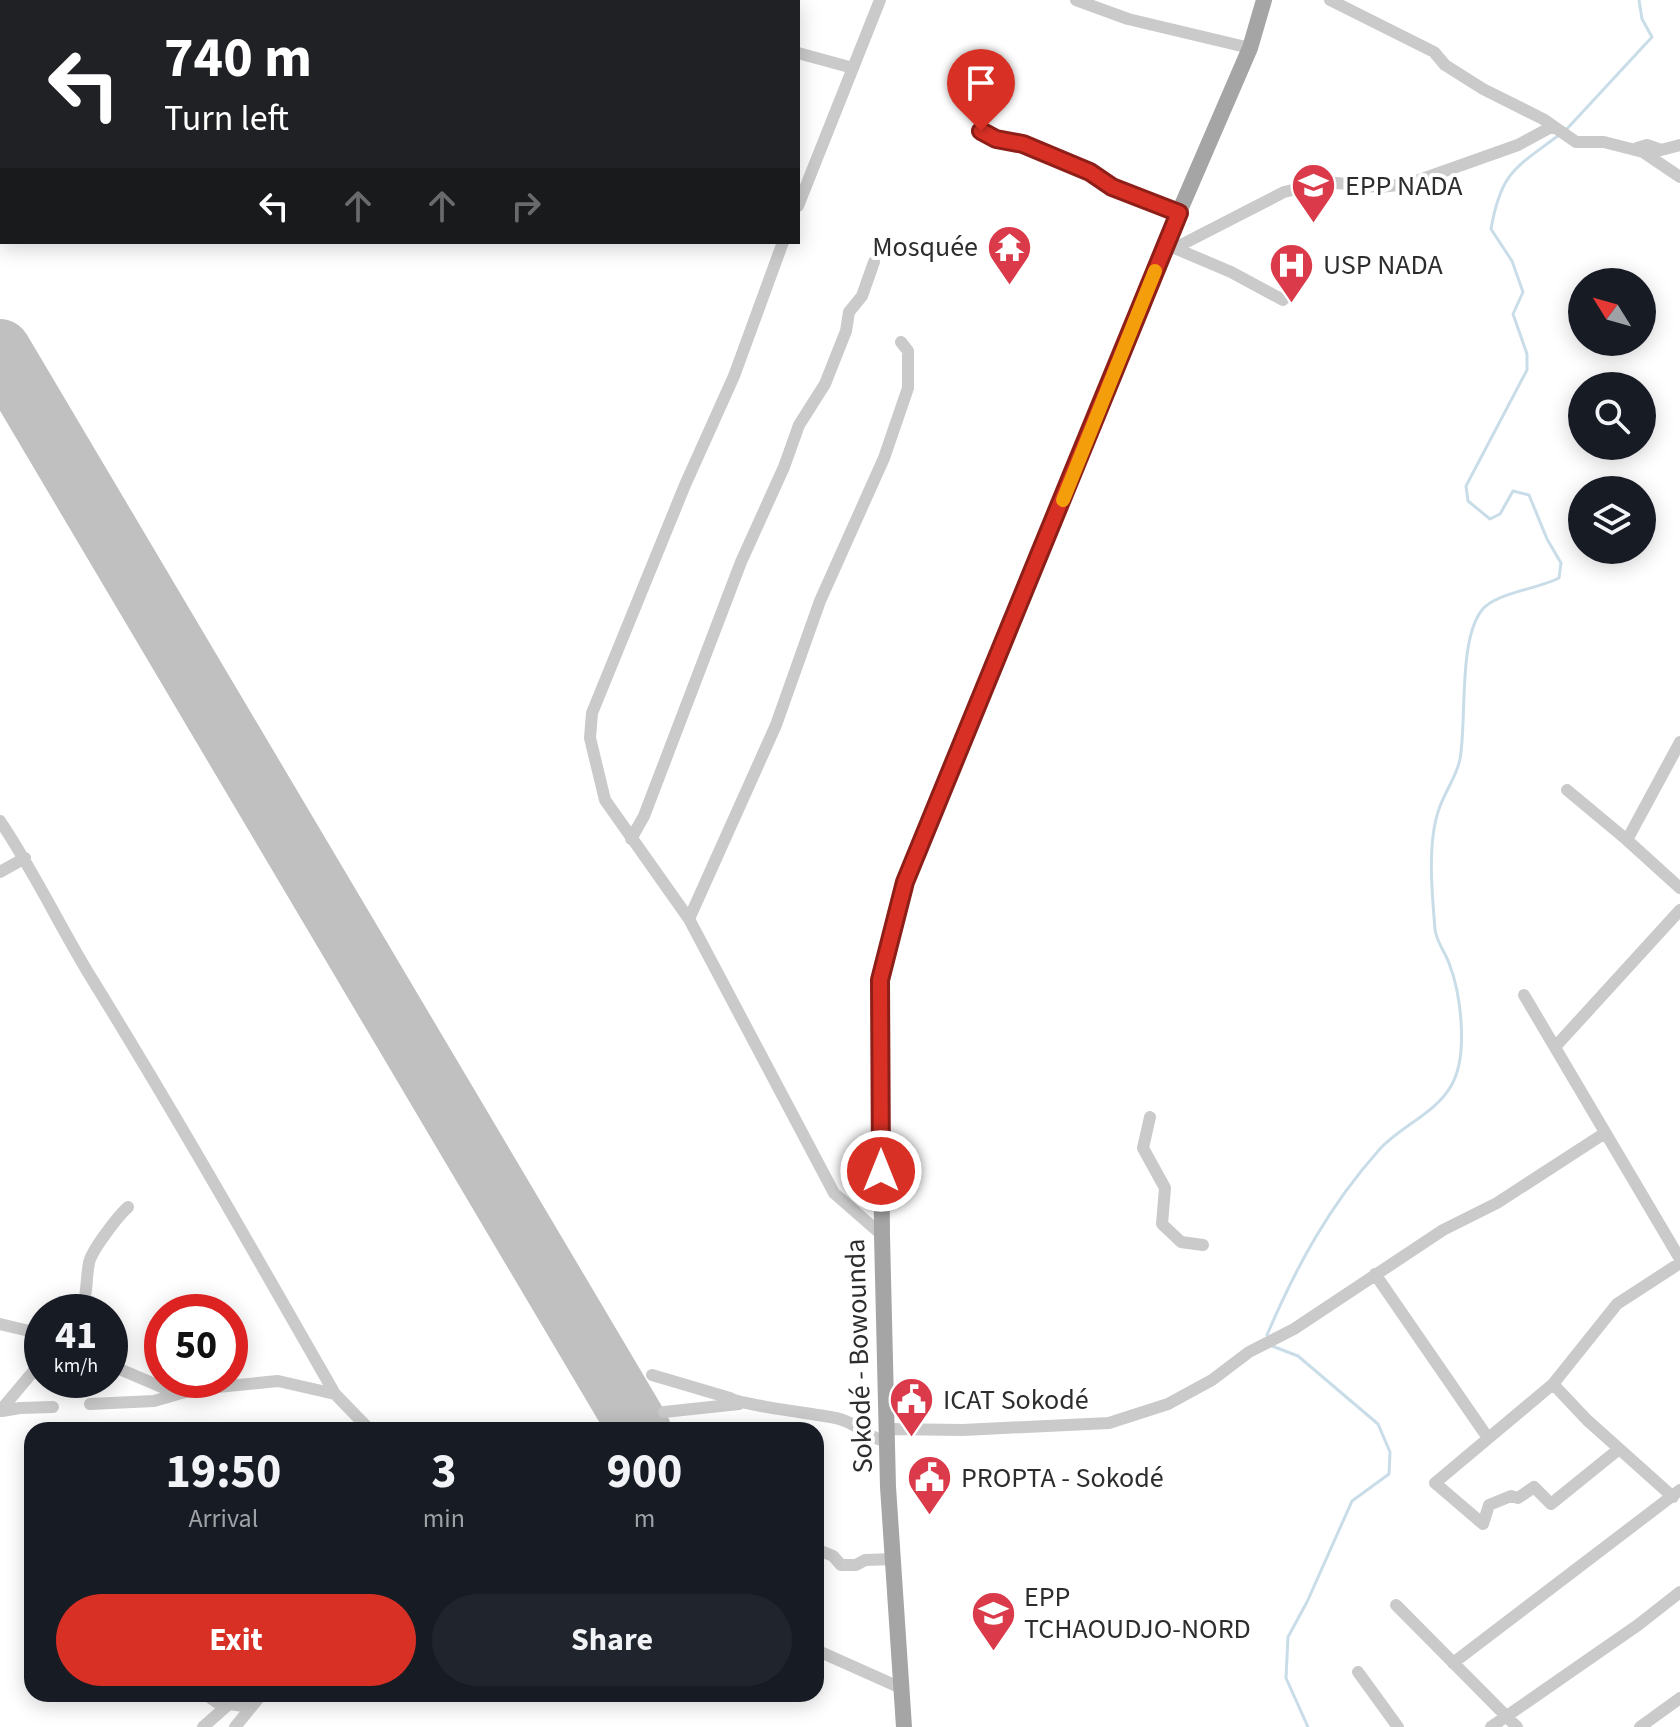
<!DOCTYPE html>
<meta charset="utf-8">
<style>
:root{--surface:#171b24;--page:#20242c;--text:#f1f3f6;--muted:#9ea1a6;--accent:#d93025}
body{margin:0;font-family:"Source Sans 3",sans-serif;background:var(--page);color:var(--text);height:100vh;display:flex;flex-direction:column;font-size:30px;white-space:nowrap}
*{box-sizing:border-box;margin:0}
p{font-size:26px;color:var(--muted)}
.icon{flex:none;width:44px;height:44px;fill:none;stroke:currentColor;stroke-width:2;stroke-linecap:round;stroke-linejoin:round}
.map{position:relative;flex:1;overflow:hidden}
.sheet{position:absolute;left:24px;top:1422px;width:800px;height:280px;display:flex;flex-direction:column;background:var(--surface);border-radius:24px;box-shadow:0 4px 20px #0003}
.sheet>*{flex:none}
.top-card{position:absolute;left:0px;top:0px;width:800px;height:244px;box-shadow:0 4px 20px #0003;background:#202124;color:#fff;overflow:hidden}
.needle{width:52px;rotate:307deg}
.buttons{position:absolute;left:1568px;top:268px;display:grid;gap:16px}
.buttons a{display:grid;place-items:center;width:88px;height:88px;border-radius:50%;background:var(--surface);box-shadow:0 4px 20px #0003;font-size:40px}
.speed{position:absolute;left:24px;top:1294px;display:flex;gap:16px;font-size:40px;font-weight:700;text-align:center}
.speed>*{display:grid;place-content:center;width:104px;height:104px;border-radius:50%;background:var(--surface);box-shadow:0 4px 20px #0003;line-height:1}
.speed small{font-size:20px;font-weight:400}
.speed .limit{border:12px solid #d22;background:#fff;color:#111}
.pin{position:absolute;display:grid;place-items:center;width:68px;height:68px;color:#fff;margin:-82px -34px;border-radius:50% 50% 50% 0;rotate:-45deg;box-shadow:0 0 8px #0007}
.pin .icon{rotate:45deg}
.me{position:absolute;width:88px;margin:-44px;rotate:0deg;stroke-linejoin:round;filter:drop-shadow(0 0 6px #0008)}
.turn{display:flex;align-items:center;gap:28px;height:168px;padding:0 32px;font-size:36px}
.turn .icon{width:104px;height:104px;stroke-width:2.5}
.turn b{display:block;font-size:56px;line-height:68px}
.lanes{display:flex;align-items:center;height:76px;padding:0 32px;background:#0003;justify-content:center;gap:40px;direction:ltr}
.lanes .off{opacity:.35}
.eta{display:flex;justify-content:space-evenly;align-items:center;height:136px;text-align:center}
.eta b{font-size:48px;font-weight:700;line-height:56px}
.primary-button{display:flex;gap:16px;margin-top:auto;padding:16px 32px}
.primary-button a{flex:1;height:92px;border-radius:48px;background:var(--accent);color:#fff;font-size:32px;font-weight:700;line-height:92px;text-align:center}
.primary-button a+a{background:var(--page);color:var(--text)}
.map>svg:first-child{display:block}
.lines{fill:none;stroke-linecap:round;stroke-linejoin:round}
.stream{stroke:#c9dde9;stroke-width:3}
.runway{stroke:#c0c0c0;stroke-width:62}
.minor{stroke:#cacaca;stroke-width:12}
.major{stroke:#a5a5a5;stroke-width:16}
.route-casing{stroke:#8d1f18;stroke-width:20}
.route{stroke:#d93025;stroke-width:14}
.slow{stroke:#f59e0b;stroke-width:14}
.labels{text-anchor:middle;dominant-baseline:central;stroke-width:8;stroke-linejoin:round;paint-order:stroke}
.poi-label{font-size:28px;fill:#2d2d2d;stroke:#fff;text-anchor:start}
.street-label{font-size:28px;fill:#2d2d2d;stroke:#fff}
</style>
<div class="map">
<svg width="1680" height="1727" viewBox="0 0 1680 1727">
<rect width="100%" height="100%" fill="#fff"/>
<g class="lines">
<path class="stream" d="M1565,131L1652,37L1642,19L1639,0
M1267,1335C1296,1267 1329,1206 1379,1150C1399,1127 1435,1114 1451,1086C1469,1056 1461,994 1449,963C1445,952 1436,941 1435,929C1432,893 1427,843 1439,809C1444,793 1457,776 1460,759C1467,721 1458,640 1482,610C1495,593 1538,589 1559,578L1561,563L1547,539L1529,495L1513,491L1500,514L1490,519L1468,501L1466,486L1527,370V354L1513,314L1523,292L1512,261L1491,229C1501,172 1515,168 1559,135
M1272,1346L1298,1356L1378,1424L1390,1452L1389,1474L1352,1501L1307,1602L1288,1637L1286,1678L1308,1727"/>
<path class="runway" d="M0,350L640,1430"/>
<path class="minor" d="M1076,0L1128,19L1250,48
M1330,0L1434,52L1445,65L1483,89L1543,119L1576,142H1604L1643,152L1680,177
M798,53L853,68
M981,131L996,139L1023,144L1090,172L1112,187L1179,213
M1637,148L1647,145L1661,150L1680,145
M798,206L880,0
M783,242L734,376L685,485L592,713L590,738L605,800L689,919L834,1193L882,1235
M1172,247L1231,272L1283,300
M1177,247L1284,192L1326,182L1379,187L1408,184L1518,145L1551,127
M1680,742L1627,840L1680,888
M1567,790L1627,840
M0,821C34,871 60,927 92,979C176,1115 255,1254 335,1394L370,1430
M631,839L644,816L741,562L784,467L799,425L825,384L846,331L849,312L862,296L874,262
M0,872L25,858
M689,919L776,725L820,601L884,458L908,388V351L901,342
M1524,995L1680,1259
M1555,1047L1680,910
M1150,1117L1143,1148L1165,1188L1162,1224L1181,1242L1203,1245
M1375,1274L1488,1438
M79,1312C89,1293 85,1283 89,1263C91,1251 118,1216 128,1207
M0,1324L42,1334
M110,1365L178,1394L197,1389L278,1381L335,1394
M652,1375L730,1398C741,1405 816,1414 836,1418C857,1422 870,1440 887,1441
M1553,1384L1587,1420L1673,1497
M90,1404L154,1401L178,1394
M0,1411L42,1361
M2,1411L20,1408L53,1407
M664,1412L739,1404
M887,1429L963,1430L1109,1423L1168,1404L1212,1380L1249,1352L1294,1329L1443,1230L1497,1203L1605,1133
M1619,1449L1551,1504L1534,1487L1518,1498L1511,1496L1489,1505L1483,1524L1435,1483L1553,1384L1617,1304L1680,1263
M816,1549L833,1556L841,1565H856L865,1560L894,1559
M1396,1605L1517,1727
M816,1650L901,1688
M1453,1663L1680,1490
M1358,1672L1398,1727
M205,1694L218,1703L229,1704
M203,1727L229,1704L251,1707
M235,1727L262,1694
M1491,1727L1638,1625L1680,1592
M1640,1727L1680,1698"/>
<path class="major" d="M904,1727L888,1487L882,1235L880,980L905,882L1164,247L1250,48L1264,0"/>
</g>
<g class="lines">
<defs>
<path id="route" d="M881,1171L880,980L905,882L1179,213L1112,187L1090,172L1023,144L996,139L981,131"/>
</defs>
<use href="#route" class="route-casing"/>
<use href="#route" class="route"/>
<path class="slow" d="M1063,500L1155,271"/>
</g>
<defs>
<symbol id="school-pin" viewBox="-11 -11 22 30"><path d="M0 17L-7.5 6A9.5 9.5 0 1 1 7.5 6Z" fill="#da3a49" stroke="#fff"/><path d="M0-5L7-2L0 1L-7-2ZM-4 1L0 2.5L4 1V4Q0 6-4 4Z" fill="#fff"/></symbol>
<symbol id="temple-pin" viewBox="-11 -11 22 30"><path d="M0 17L-7.5 6A9.5 9.5 0 1 1 7.5 6Z" fill="#da3a49" stroke="#fff"/><path d="M0-6L5-2H3V0L6.5 2.5H4V6H1.5V3h-3V6H-4V2.5H-6.5L-3 0V-2H-5Z" fill="#fff"/></symbol>
<symbol id="hospital-pin" viewBox="-11 -11 22 30"><path d="M0 17L-7.5 6A9.5 9.5 0 1 1 7.5 6Z" fill="#da3a49" stroke="#fff"/><path d="M-5-5h3v3.5h4V-5h3V5h-3V1.5h-4V5h-3Z" fill="#fff"/></symbol>
<symbol id="civic-pin" viewBox="-11 -11 22 30"><path d="M0 17L-7.5 6A9.5 9.5 0 1 1 7.5 6Z" fill="#da3a49" stroke="#fff"/><path d="M-.6-6.5H3V-4.5H.6V-3L4-1V1h2V6H-6V1h2V-1L-.6-3ZM-1.2 2.5V6h2.4V2.5Z" fill="#fff"/></symbol>
</defs>
<g fill-rule="evenodd">
<use href="#school-pin" x="1288" y="160" width="51" height="69"/>
<use href="#temple-pin" x="984" y="222" width="51" height="69"/>
<use href="#hospital-pin" x="1266" y="240" width="51" height="69"/>
<use href="#civic-pin" x="886" y="1374" width="51" height="69"/>
<use href="#civic-pin" x="904" y="1452" width="51" height="69"/>
<use href="#school-pin" x="968" y="1588" width="51" height="69"/>
</g>
<g class="labels">
<g class="poi-label">
<text x="1345" y="186">EPP NADA</text>
<text x="978" y="247" text-anchor="end">Mosquée</text>
<text x="1323" y="265">USP NADA</text>
<text x="943" y="1400">ICAT Sokodé</text>
<text x="961" y="1478">PROPTA - Sokodé</text>
<text x="1024" y="1597">EPP<tspan x="1024" dy="32">TCHAOUDJO-NORD</tspan></text>
</g>
<g class="street-label">
<text transform="translate(859 1356) rotate(-92)">Sokodé - Bowounda</text>
</g>
</g>
</svg>
<div class="buttons">
<a><svg class="needle" viewBox="-14 -14 28 28"><path d="M0-13l5 13h-10z" fill="#e53935"/><path d="M0 13l5-13h-10z" fill="#9ea1a6"/></svg></a>
<a><svg class="icon" aria-label="search" viewBox="0 0 24 24"><circle cx="10" cy="10" r="6"/><path d="M15 15l6 6"/></svg></a>
<a><svg class="icon" aria-label="layers" viewBox="0 0 24 24"><path d="M12 4l9 5-9 5-9-5zM3 14l9 5 9-5"/></svg></a>
</div>
<div class="speed"><div>41<small>km/h</small></div><div class="limit">50</div></div>
<div class="pin" style="left:981px;top:131px;background:#d93025"><svg class="icon" aria-label="arrive" viewBox="0 0 24 24"><path d="M6 21V4h12l-3 4 3 4H6"/></svg></div>
<svg class="me" style="left:881px;top:1171px" viewBox="-20 -20 40 40"><circle r="17" fill="#d93025" stroke="#fff" stroke-width="3"/><path d="M0-11L8 9 0 5-8 9z" fill="#fff"/></svg>
<div class="top-card">
<div class="turn"><svg class="icon" aria-label="left" viewBox="0 0 24 24"><path d="M17 20v-9H6M10 6l-5 5 5 5"/></svg><div><b>740 m</b>Turn left</div></div>
<div class="lanes"><svg class="icon" aria-label="left" viewBox="0 0 24 24"><path d="M17 20v-9H6M10 6l-5 5 5 5"/></svg><svg class="icon off" aria-label="ahead" viewBox="0 0 24 24"><path d="M12 20V5M6 11l6-6 6 6"/></svg><svg class="icon off" aria-label="ahead" viewBox="0 0 24 24"><path d="M12 20V5M6 11l6-6 6 6"/></svg><svg class="icon off" aria-label="right" viewBox="0 0 24 24"><path d="M7 20v-9h11M14 6l5 5-5 5"/></svg></div>
</div>
<section class="sheet">
<div class="eta">
<div><b>19:50</b><p>Arrival</p></div>
<div><b>3</b><p>min</p></div>
<div><b>900</b><p>m</p></div>
</div>
<div class="primary-button"><a>Exit</a><a>Share</a></div>
</section>
</div>
